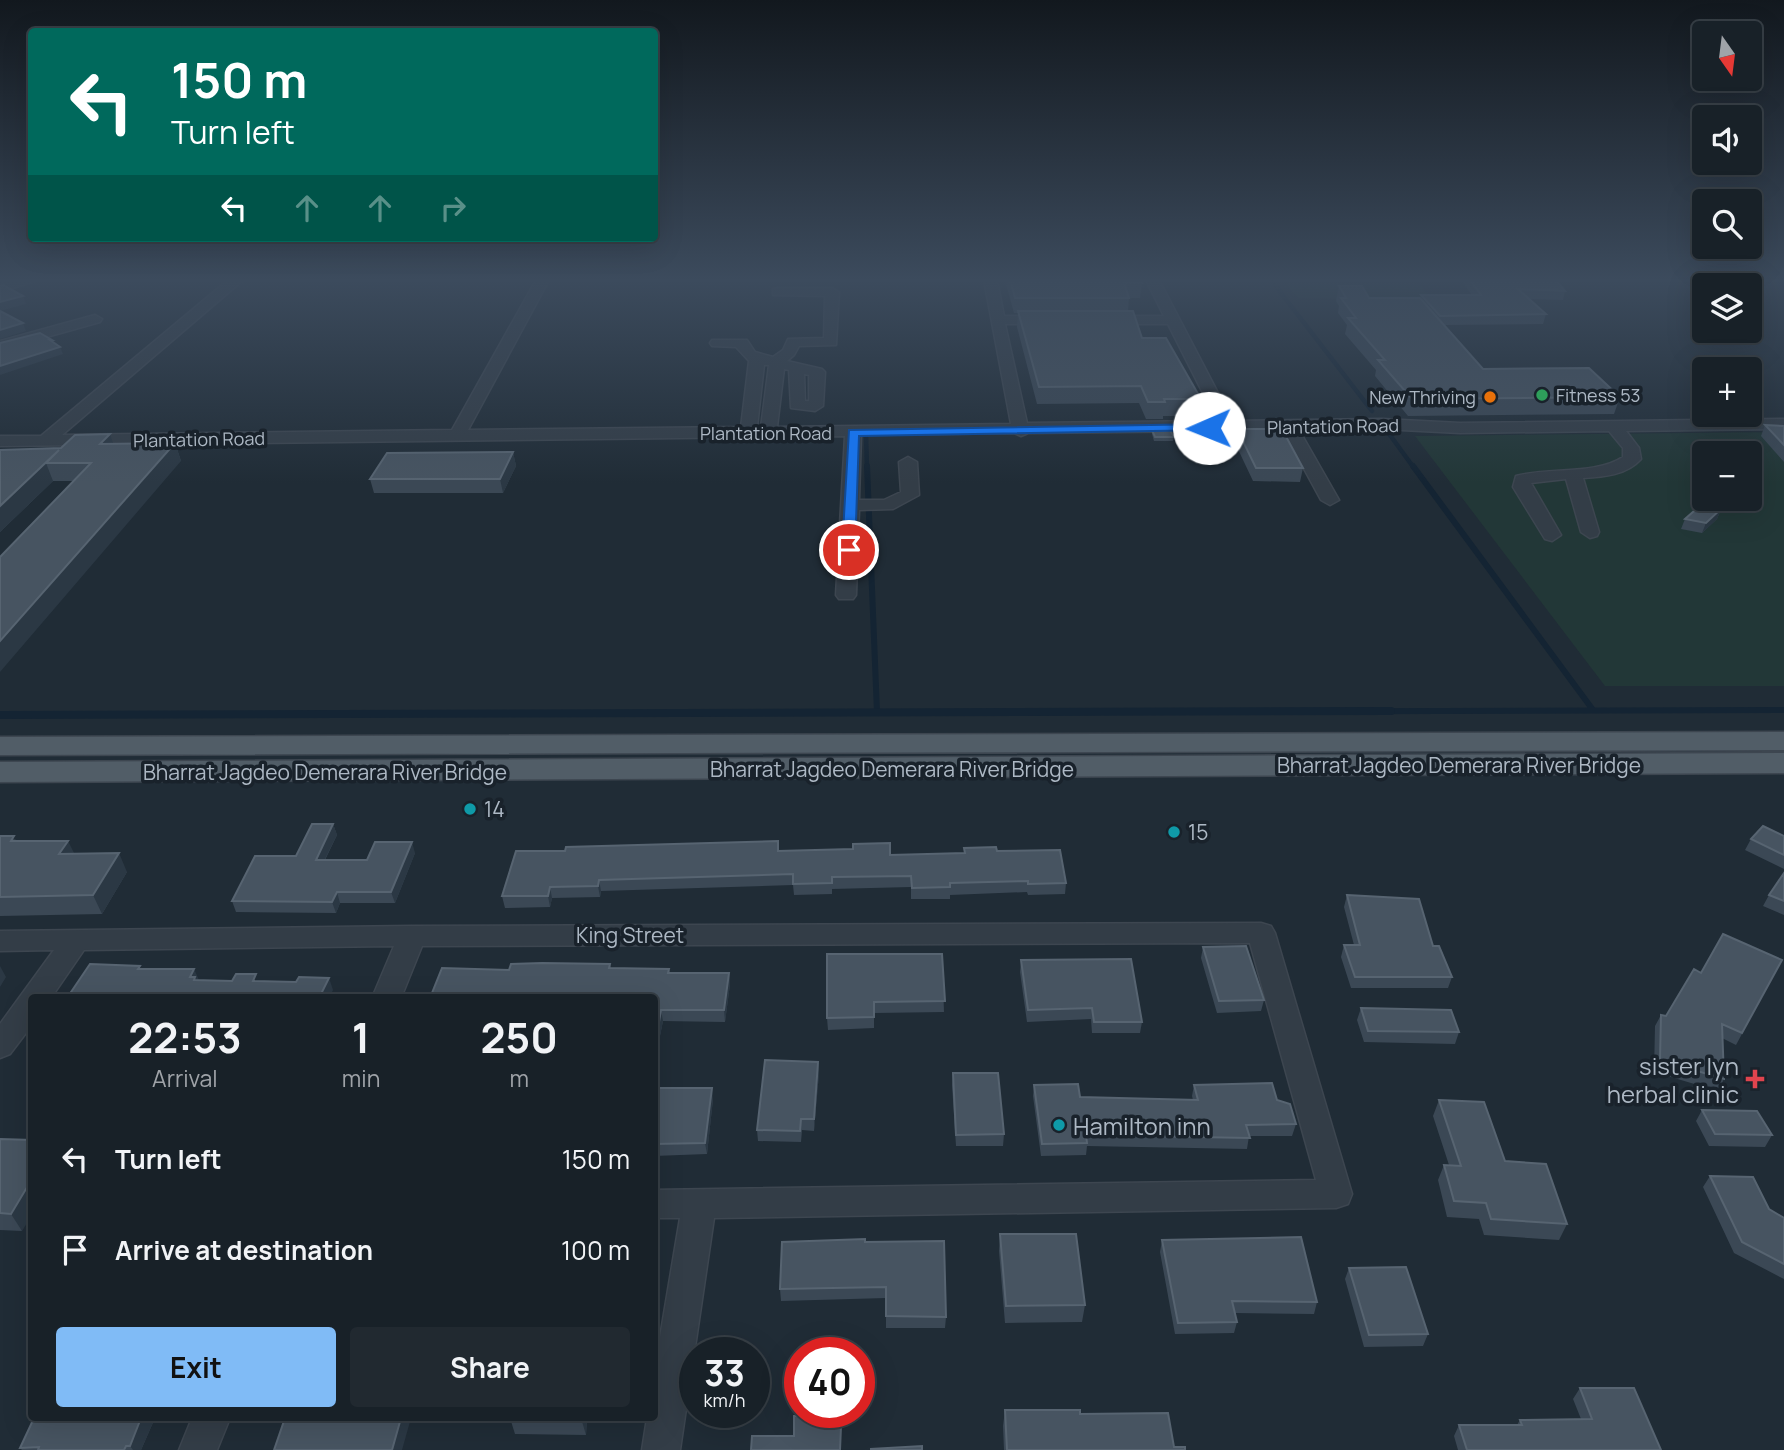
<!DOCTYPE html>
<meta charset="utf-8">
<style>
:root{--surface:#182128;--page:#212930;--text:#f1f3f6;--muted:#9fa3a8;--line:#363e45;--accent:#80bbf6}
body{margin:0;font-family:Manrope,sans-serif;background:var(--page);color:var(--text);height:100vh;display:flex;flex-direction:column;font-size:26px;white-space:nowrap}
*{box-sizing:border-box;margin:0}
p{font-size:23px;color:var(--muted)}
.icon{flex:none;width:38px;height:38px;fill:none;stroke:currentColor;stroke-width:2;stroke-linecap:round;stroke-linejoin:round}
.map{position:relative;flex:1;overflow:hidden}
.details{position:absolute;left:28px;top:994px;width:630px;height:427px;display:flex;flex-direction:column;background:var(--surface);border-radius:7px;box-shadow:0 7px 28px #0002,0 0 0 2px var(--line)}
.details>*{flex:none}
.hud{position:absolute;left:28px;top:28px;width:630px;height:214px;border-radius:7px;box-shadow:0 7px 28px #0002,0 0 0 2px var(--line);background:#00695c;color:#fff;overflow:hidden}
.needle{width:46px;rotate:166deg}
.fabs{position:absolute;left:1692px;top:21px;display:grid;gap:14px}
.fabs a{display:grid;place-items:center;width:70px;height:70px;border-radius:7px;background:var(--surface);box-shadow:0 7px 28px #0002,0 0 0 2px var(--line);font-size:35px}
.speed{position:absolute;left:679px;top:1337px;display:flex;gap:14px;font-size:35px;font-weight:700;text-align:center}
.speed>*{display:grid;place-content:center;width:91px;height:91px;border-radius:50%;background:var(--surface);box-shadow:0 7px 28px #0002,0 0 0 2px var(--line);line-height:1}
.speed small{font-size:18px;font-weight:400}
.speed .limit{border:10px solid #d22;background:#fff;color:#111}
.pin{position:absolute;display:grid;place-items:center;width:60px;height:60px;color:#fff;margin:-30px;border:4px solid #fff;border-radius:50%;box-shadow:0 2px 7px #0007}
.me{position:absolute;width:77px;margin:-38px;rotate:269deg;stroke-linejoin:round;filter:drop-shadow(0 0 5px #0008)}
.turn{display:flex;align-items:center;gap:24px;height:147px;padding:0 28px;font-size:32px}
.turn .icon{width:91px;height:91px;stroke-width:2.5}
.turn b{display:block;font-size:49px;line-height:60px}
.lanes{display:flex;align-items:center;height:66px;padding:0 28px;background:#0003;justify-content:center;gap:35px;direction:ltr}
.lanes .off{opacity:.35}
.eta{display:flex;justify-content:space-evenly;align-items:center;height:119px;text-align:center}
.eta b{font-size:42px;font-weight:700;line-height:49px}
.button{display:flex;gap:14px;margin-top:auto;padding:14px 28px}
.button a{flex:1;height:80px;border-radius:7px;background:var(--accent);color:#111;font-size:28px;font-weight:700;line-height:80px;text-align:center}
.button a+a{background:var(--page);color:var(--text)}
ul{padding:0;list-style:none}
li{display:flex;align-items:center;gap:21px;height:91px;padding:0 28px}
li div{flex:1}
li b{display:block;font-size:26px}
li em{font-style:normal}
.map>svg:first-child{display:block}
.green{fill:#223737;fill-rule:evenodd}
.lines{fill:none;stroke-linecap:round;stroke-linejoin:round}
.stream-far2{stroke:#142433;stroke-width:4.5}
.stream-far1{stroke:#142433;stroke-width:6}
.stream{stroke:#142433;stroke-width:8}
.minor-casing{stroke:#3d4650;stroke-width:3}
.major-casing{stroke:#3d4650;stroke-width:3}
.minor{fill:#333d47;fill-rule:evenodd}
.major{fill:#515d67;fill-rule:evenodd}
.wall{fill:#3b4855}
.shaded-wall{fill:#2b3844}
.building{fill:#475461;stroke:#576471;stroke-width:2}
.route{fill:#1a73e8;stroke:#114b97;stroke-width:2}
.leisure-dot{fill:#2e9e5b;stroke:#19222b;stroke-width:2.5}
.food-dot{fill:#e8710a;stroke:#19222b;stroke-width:2.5}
.culture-dot{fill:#0f9aa8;stroke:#19222b;stroke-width:2.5}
.health-dot{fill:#e0444e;stroke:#19222b;stroke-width:2.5}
.labels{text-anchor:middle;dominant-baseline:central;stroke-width:7;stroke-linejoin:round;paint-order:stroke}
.far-poi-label{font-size:18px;fill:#adb8c4;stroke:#19222b;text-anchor:start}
.far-street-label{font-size:18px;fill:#adb8c4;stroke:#19222b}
.street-label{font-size:21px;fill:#adb8c4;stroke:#19222b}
.poi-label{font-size:21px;fill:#adb8c4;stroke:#19222b;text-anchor:start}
.near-poi-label{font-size:24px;fill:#adb8c4;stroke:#19222b;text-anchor:end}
</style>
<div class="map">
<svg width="1784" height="1450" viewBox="0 0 1784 1450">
<rect width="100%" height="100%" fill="#202c36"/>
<path class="green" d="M1283,280H1411L1422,287L1432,301L1298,298Z
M1784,432V686H1605L1415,436ZM1704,453H1750V499H1704Z"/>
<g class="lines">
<path class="stream-far2" d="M1271,280L1372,411
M1387,431L1414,468
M866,435L867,468"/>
<path class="stream-far1" d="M867,466L877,712
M1413,466L1593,710
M766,713L1784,710"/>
<path class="stream" d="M0,715L1391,711"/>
<defs>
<path id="minor" d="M16,280H38L0,292V284Z
M228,280H243L62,435L452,430L536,280H549L468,430L741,427L749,361L736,347L712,346L710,343L712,340H747L755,352L773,357L783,350L788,339L824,338L825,296L773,295V289L778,288H832L839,292L836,345L799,346L794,355L787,361L822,369L825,372L823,406L815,411L791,408L789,370L784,369L777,427L1011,424L984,280H997L1004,316H1049L1056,320L1049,324H1005L1027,423L1217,421L1168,324H1104L1097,320L1104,316H1164L1146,280H1159L1231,418L1229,421L1382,419L1460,423L1784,419V429L1626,431L1639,448L1641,459C1627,475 1603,477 1583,478L1599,532L1597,536L1590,538L1581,532L1566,479L1531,483L1561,535L1552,541L1545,539L1513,487L1516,476C1549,467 1596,475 1623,457V448L1609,431L1460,433L1382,429L1299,430L1339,500L1330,505L1321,500L1283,430L1028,433L1021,436L1014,433L861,435L859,500H884L901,492L899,462L908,457L917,462L919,495L893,509L859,510L856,595L853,599H839L836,595L845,436L0,446V436H41ZM764,365H769L761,427H757ZM804,374L809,375V401H805Z
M95,315L102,319L100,322L0,350V341Z
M1261,923L1271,926L1275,933L1352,1194L1348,1204L1336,1208L714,1218L680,1450H642L647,1418H654V1373L680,1218H654V1190L1316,1180L1250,943L422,946L401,998H372L394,946L84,950L51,998H32V1025L10,1054L0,1058V1024L54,950L0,951V931L412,926Z
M192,1418H230L217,1450H179Z"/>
<path id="major" d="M1784,732V750L0,755V737Z
M1784,753V773L0,782V762Z"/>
</defs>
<use href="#minor" class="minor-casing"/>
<use href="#major" class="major-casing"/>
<use href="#minor" class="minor"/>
<use href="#major" class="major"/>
</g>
<path class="wall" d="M1005,280H1140L1142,283L1140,298H1129L1128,311L1142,338L1201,399L1199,416H1163V419H1146L1139,403L1037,404L1017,327L1018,313H1014Z
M1461,280H1556L1565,291L1563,300L1529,299L1546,314L1543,324L1444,325L1483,369L1620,397L1614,414L1408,416L1375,376L1376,370L1345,334L1347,325L1338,313L1339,306L1336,301L1339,286L1369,298H1420L1421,295H1472Z
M1765,425L1784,426V462L1761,436Z
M1237,429L1303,468L1300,482L1253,481L1235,443Z
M1152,430L1174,437L1173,441H1154L1152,434Z
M175,443L181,461L74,481H53L0,532V450L61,448L113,444Z
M513,452L516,466L503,493H374L370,479Z
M1721,509L1717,519L1702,533L1681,529L1685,519Z
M333,824L337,835L325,860H367L415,853L395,903H340L336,913L236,912L232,901L296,856Z
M0,836L75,854L127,872L102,914L0,916Z
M1784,836V869L1745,850L1751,839Z
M778,841L779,851L890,855L964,853V848L997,851L1066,883L1065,894L1028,895L1027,892L950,895V899H911V887L832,889V894L794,895L793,885L601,891L600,897L552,898L550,907L505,908L502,896L565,851Z
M1784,873V915L1763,906L1769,895Z
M1347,895L1433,946L1452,977L1448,988H1351L1341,957L1344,945H1354L1344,907Z
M1203,947L1264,1000L1261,1011L1217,1013L1201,958Z
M942,954L944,1012L874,1013V1028L828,1030L827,1018Z
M1021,960L1142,1022L1140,1033H1092L1091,1019L1027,1022L1020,972Z
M1782,960L1736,1045L1722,1038L1724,1079L1718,1091L1654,1072L1655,1026L1661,1015L1666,1016L1701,973Z
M610,964L611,968L669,969L670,973H729L730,984L725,1022L663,1021L658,1046H654V998L509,970Z
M1361,1008L1459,1032L1455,1044L1364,1042L1357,1020Z
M818,1062L819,1073L814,1131L802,1130L801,1142L758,1141L757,1130Z
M953,1073L1004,1134L1003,1146H956L952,1085Z
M1034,1085L1080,1097L1193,1100L1192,1096L1194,1085L1277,1100L1296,1124L1292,1136H1249L1247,1149L1087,1146L1086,1155L1041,1156L1033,1096Z
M654,1088L713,1099L707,1154L654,1156Z
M1439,1100L1505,1161L1567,1224L1559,1240L1484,1235L1479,1219L1447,1217L1438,1180L1444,1165H1449L1433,1116Z
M1702,1110L1772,1135L1765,1147L1709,1146L1696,1121Z
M0,1139L22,1231L0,1230Z
M1710,1176L1784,1218V1279L1734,1253L1703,1187Z
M1000,1234L1085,1305L1082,1322L1005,1323L999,1251Z
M1162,1240L1317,1302L1314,1314L1235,1313L1237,1322L1234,1333L1175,1334L1160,1252Z
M865,1242L946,1317L945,1328H886V1298L781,1301L780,1289Z
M1349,1268L1428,1334L1423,1346L1364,1347L1345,1279Z
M1580,1388L1661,1450H1458L1454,1436L1459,1425H1517L1520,1420L1581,1419L1573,1399Z
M1005,1410L1080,1414L1185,1450H1004L1003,1426Z
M155,1418L141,1450H22L20,1448Z
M510,1418H587L586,1435L515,1434Z"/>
<path class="shaded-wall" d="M23,296L26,304L0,311V302Z
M23,323L26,331L0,339V330Z
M60,347L63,354L0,375V366Z
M110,434L116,452L100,444Z
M175,443L181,461L0,672V641Z
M513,452L516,466L503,493L500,479Z
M46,463L53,481L0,532V506Z
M1721,509L1717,519L1702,533L1706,523Z
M333,824L337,835L319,871L316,860Z
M68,841L77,859L59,854Z
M412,842L415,853L395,903L391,892Z
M119,853L127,872L102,914L93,895Z
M599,880L601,891L600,897L598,886Z
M550,887L552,898L550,907L548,896Z
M337,892L340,903L336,913L332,902Z
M0,966L6,977L0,987Z
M194,969L199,980L198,982L190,977Z
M729,973L730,984L725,1022L724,1010Z
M329,978L333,990L329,998H319Z
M661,1010L663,1021L658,1046L657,1034Z
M818,1062L819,1073L814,1131V1119Z
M712,1088L713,1099L707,1154L705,1143Z
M32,1179V1215L22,1231L11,1214Z
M141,1418H155L141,1450H133L130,1446Z
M401,1418H411L402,1450H392Z
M581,1418H587L586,1435Z"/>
<path class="building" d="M1010,280H1140L1142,283H1124L1129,298H1015Z
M1470,280H1556L1565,291L1518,289L1546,314L1440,316L1421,295H1481Z
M3,285L23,296L0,302V286Z
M1339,286H1362L1369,298H1420L1483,369L1589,368L1620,397L1412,399L1378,360H1385L1348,318H1356L1341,298H1346Z
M0,311L23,323L0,330Z
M1018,311H1133L1142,338H1166L1201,399H1164L1165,402H1148L1141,386L1039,387Z
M40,333L52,340H50L60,347L0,366V343Z
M1765,425L1784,426V445Z
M1237,429H1282L1303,468H1256Z
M1152,430H1170L1174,437H1155Z
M110,434L100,444L175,443L0,641V557L91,463H46L59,450L0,506V450L61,448L75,435Z
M513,452L500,479H370L387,453Z
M1703,503L1721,509L1706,523L1685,519Z
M312,824H333L316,860H367L375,842H412L391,892H337L332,902L232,901L255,856H296Z
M1763,826L1784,836V855L1751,839Z
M0,836H14L11,841H68L59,854L119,853L93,895L0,897Z
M778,841V851L853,849V844L890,843V855L965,853L964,848L996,847L997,851L1060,850L1066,883L1028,884V881L950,883V887L912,888L911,876L832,877V883L793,884V874L599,880L598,886L550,887L548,896H502L516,851H565L566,847Z
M1784,873V901L1769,895Z
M1347,895L1419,899L1433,946H1439L1452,977H1355L1344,945H1360Z
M1723,934L1782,960L1742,1033L1722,1024L1724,1079L1660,1060L1661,1015L1666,1016L1694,969L1701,973Z
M1246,946L1264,1000L1219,1001L1203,947Z
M827,954H942L945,1001L874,1002V1017L827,1018Z
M1131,959L1142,1022H1094L1092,1008L1028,1010L1021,960Z
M542,963L610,964L609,968L669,969L668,973H729L724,1010H661L657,1034H654V998H430L442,968L509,970L511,964Z
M90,964L140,966L138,969H194L190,977H195L194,980L232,981L236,974H256L253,981L296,982L299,977L329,978L319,998H67Z
M1361,1008L1451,1010L1459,1032L1368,1031Z
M765,1060L818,1062L814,1119H801L800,1131L757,1130Z
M953,1073H998L1004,1134L956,1135Z
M1272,1083L1277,1100L1290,1104L1296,1124L1246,1125L1250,1138L1086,1135L1087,1143L1042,1144L1034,1085L1078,1084L1080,1097L1198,1100L1194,1085Z
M654,1088H712L705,1143L654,1144Z
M1439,1100L1484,1102L1505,1161L1546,1164L1567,1224L1491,1219L1486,1203L1454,1201L1444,1165L1461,1166Z
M1702,1110L1757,1111L1772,1135L1715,1134Z
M0,1139L32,1140V1179L11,1214L0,1213Z
M1710,1176L1753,1177L1769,1209L1784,1218V1264L1742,1242Z
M1000,1234H1076L1085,1305L1006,1306Z
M1301,1237L1317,1302L1232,1301L1237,1322L1178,1323L1162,1240Z
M865,1239V1242L944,1241L946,1317L886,1316V1287L780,1289L782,1242Z
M1406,1267L1428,1334L1369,1335L1349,1268Z
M1580,1388H1634L1661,1450H1467L1459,1425H1522L1520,1420L1592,1419Z
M1005,1410H1080V1414L1168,1413L1174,1447H1185V1450H1007Z
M827,1415L841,1427L840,1450H751L752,1436H794V1416Z
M34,1418H141L130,1446H126L124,1450H38L39,1447L20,1448Z
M285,1418H401L392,1450H274Z
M922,1446V1450H871V1449Z"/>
<linearGradient id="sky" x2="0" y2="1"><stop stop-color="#12181e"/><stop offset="0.58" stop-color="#3c4b5d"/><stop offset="1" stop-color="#3c4b5d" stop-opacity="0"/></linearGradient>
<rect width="1784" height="483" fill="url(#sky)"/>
<path class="route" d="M1209,424L1214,428L1213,430L859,436L855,550L849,554L842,550L849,430Z"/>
<circle class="leisure-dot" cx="1542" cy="395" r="7"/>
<circle class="food-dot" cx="1490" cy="397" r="7"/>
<g class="culture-dot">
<circle cx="470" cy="809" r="7"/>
<circle cx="1174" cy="832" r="7"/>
<circle cx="1059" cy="1125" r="7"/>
</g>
<path class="health-dot" d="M1751.5 1068.5h7v7h7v7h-7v7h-7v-7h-7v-7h7z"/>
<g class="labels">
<g class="far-poi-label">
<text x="1556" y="395">Fitness 53</text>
<text x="1476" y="397" text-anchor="end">New Thriving</text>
</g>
<g class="far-street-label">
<text transform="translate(1333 426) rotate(-1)">Plantation Road</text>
<text x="766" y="433">Plantation Road</text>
<text transform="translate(199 439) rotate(-1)">Plantation Road</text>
</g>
<g class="street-label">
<text x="1459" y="765">Bharrat Jagdeo Demerara River Bridge</text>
<text x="892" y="769">Bharrat Jagdeo Demerara River Bridge</text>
<text x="325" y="772">Bharrat Jagdeo Demerara River Bridge</text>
<text x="630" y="935">King Street</text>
</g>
<g class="poi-label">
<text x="484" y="809">14</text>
<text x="1188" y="832">15</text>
</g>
<g class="near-poi-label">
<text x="1739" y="1065">sister lyn<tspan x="1739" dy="28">herbal clinic</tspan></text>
<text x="1073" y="1125" text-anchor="start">Hamilton inn</text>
</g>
</g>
</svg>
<div class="fabs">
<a><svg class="needle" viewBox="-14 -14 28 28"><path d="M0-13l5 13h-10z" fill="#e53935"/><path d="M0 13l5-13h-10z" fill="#9fa3a8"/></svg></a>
<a><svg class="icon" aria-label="sound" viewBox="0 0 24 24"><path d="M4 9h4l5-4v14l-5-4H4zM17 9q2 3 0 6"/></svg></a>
<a><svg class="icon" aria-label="search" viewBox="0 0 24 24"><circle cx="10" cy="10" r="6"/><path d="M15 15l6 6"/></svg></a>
<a><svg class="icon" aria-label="layers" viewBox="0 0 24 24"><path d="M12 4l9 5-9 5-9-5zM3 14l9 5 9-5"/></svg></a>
<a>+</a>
<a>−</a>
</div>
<div class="speed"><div>33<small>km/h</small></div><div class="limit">40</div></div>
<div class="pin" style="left:849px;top:550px;background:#d93025"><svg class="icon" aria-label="arrive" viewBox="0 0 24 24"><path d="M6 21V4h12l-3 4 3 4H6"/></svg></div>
<svg class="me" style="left:1209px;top:428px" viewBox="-20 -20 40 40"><circle r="19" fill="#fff"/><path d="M0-13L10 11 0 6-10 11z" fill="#1a73e8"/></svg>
<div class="hud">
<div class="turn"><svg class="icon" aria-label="left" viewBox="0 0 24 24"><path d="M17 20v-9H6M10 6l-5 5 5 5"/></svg><div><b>150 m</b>Turn left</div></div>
<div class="lanes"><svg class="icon" aria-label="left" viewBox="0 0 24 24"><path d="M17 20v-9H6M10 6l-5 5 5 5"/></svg><svg class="icon off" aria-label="ahead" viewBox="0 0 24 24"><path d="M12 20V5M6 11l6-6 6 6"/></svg><svg class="icon off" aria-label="ahead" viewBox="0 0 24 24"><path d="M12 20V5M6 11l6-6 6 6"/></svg><svg class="icon off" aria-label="right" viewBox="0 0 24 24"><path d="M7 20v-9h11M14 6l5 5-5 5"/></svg></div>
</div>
<section class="details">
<div class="eta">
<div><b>22:53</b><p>Arrival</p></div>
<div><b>1</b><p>min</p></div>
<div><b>250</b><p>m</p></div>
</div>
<ul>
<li><svg class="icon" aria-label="left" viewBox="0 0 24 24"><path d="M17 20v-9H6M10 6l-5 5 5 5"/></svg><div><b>Turn left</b></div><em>150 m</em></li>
<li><svg class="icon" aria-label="arrive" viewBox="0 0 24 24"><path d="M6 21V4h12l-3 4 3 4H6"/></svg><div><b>Arrive at destination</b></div><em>100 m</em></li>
</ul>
<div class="button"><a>Exit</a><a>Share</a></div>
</section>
</div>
